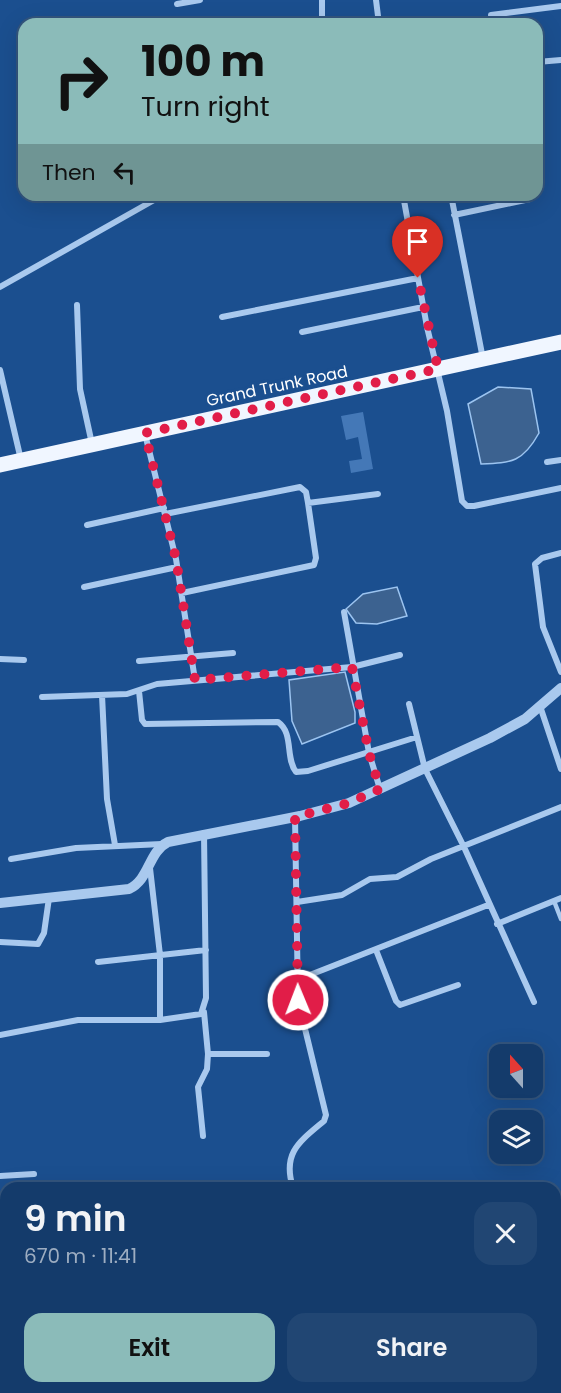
<!DOCTYPE html>
<meta charset="utf-8">
<style>
:root{--surface:#143b6b;--page:#214673;--text:#f1f3f6;--muted:#9dadc1;--line:#33557e;--accent:#8bbbb9}
body{margin:0;font-family:Poppins,sans-serif;background:var(--page);color:var(--text);height:100vh;display:flex;flex-direction:column;font-size:22px;white-space:nowrap}
*{box-sizing:border-box;margin:0}
p{font-size:20px;color:var(--muted)}
.icon{flex:none;width:33px;height:33px;fill:none;stroke:currentColor;stroke-width:2;stroke-linecap:round;stroke-linejoin:round}
.map{position:relative;flex:1;overflow:hidden}
.drawer{position:absolute;left:0px;top:1182px;width:561px;height:212px;display:flex;flex-direction:column;background:var(--surface);border-radius:18px 18px 0 0;box-shadow:0 6px 24px #0002,0 0 0 2px var(--line)}
.drawer>*{flex:none}
.banner{position:absolute;left:18px;top:18px;width:525px;height:183px;border-radius:18px;box-shadow:0 6px 24px #0002,0 0 0 2px var(--line);background:#8bbbb9;color:#111;overflow:hidden}
.needle{width:39px;rotate:339deg}
.buttons{position:absolute;left:489px;top:1044px;display:grid;gap:12px}
.buttons a{display:grid;place-items:center;width:54px;height:54px;border-radius:12px;background:var(--surface);box-shadow:0 6px 24px #0002,0 0 0 2px var(--line);font-size:30px}
.pin{position:absolute;display:grid;place-items:center;width:51px;height:51px;color:#fff;margin:-62px -26px;border-radius:50% 50% 50% 0;rotate:-45deg;box-shadow:0 0 6px #0007}
.pin .icon{rotate:45deg}
.me{position:absolute;width:66px;margin:-33px;rotate:359deg;stroke-linejoin:round;filter:drop-shadow(0 0 4px #0008)}
.turn{display:flex;align-items:center;gap:21px;height:126px;padding:0 24px;font-size:27px}
.turn .icon{width:78px;height:78px;stroke-width:2.5}
.turn b{display:block;font-size:42px;line-height:51px}
.then{display:flex;align-items:center;height:57px;padding:0 24px;background:#0003;gap:12px;font-size:22px}
.round{display:grid;place-items:center;flex:none;width:63px;height:63px;border-radius:18px;background:var(--page)}
.headline{display:flex;align-items:center;justify-content:space-between;height:102px;padding:0 24px}
h1{font-size:36px;font-weight:600;line-height:45px}
.button{display:flex;gap:12px;margin-top:auto;padding:12px 24px}
.button a{flex:1;height:69px;border-radius:18px;background:var(--accent);color:#111;font-size:24px;font-weight:600;line-height:69px;text-align:center}
.button a+a{background:var(--page);color:var(--text)}
.map>svg:first-child{display:block}
.water{fill:#3c6290;stroke:#9cc4f0;stroke-width:1.5}
.building{fill:#4478b7}
.lines{fill:none;stroke-linecap:round;stroke-linejoin:round}
.service{stroke:#a9c9ee;stroke-width:4.5}
.minor{stroke:#a9c9ee;stroke-width:6}
.tertiary{stroke:#a9c9ee;stroke-width:10}
.primary{stroke:#f0f6ff;stroke-width:15}
.route{stroke:#e11d48;stroke-width:10;stroke-dasharray:0 18}
.labels{text-anchor:middle;dominant-baseline:central;stroke-width:6;stroke-linejoin:round;paint-order:stroke}
.street-label{font-size:16px;fill:#fff;stroke:#1b4f8f}
</style>
<div class="map">
<svg width="561" height="1393" viewBox="0 0 561 1393">
<rect width="100%" height="100%" fill="#1b4f8f"/>
<path class="water" d="M498,387L531,389L539,433C523,462 512,463 481,464L468,404Z
M397,587L407,616L377,624L356,623L346,609L363,594Z
M345,672L355,712V723L302,744L292,721L289,680Z"/>
<path class="building" d="M363,412L373,469L351,473L349,461L362,459L358,437L346,440L341,416Z"/>
<g class="lines">
<path class="service" d="M554,901L561,919"/>
<path class="minor" d="M376,0L379,24
M177,4L200,0
M491,15L561,6
M322,24V0
M537,62L561,60
M403,195L427,327L447,411L462,501L467,506H474L561,488
M451,195L483,359
M454,215L530,199
M0,287L163,195
M77,305L80,389L92,444
M222,317L418,278
M302,332L423,307
M0,370L21,460
M145,434L176,559L195,680
M547,462L561,460
M165,514L300,487L306,492L308,503
M87,525L164,508
M561,553L542,558L535,564L543,627L561,672
M84,587L177,567
M182,593L314,565L316,558L308,503L378,494
M344,612L369,753L380,789
M0,659L24,660
M139,661L233,653
M139,691L142,720L145,724L278,722C294,733 285,758 296,772L308,771L417,737
M102,695L107,799L115,845
M42,697L127,694L157,684L352,667L400,655
M409,704L425,769L464,847L534,1002
M540,706L561,769
M11,859L76,848L162,844
M150,868L160,955V1020
M297,902L342,895L370,879L397,877L431,859L561,807
M497,924L561,898
M0,942L38,944L44,933L49,898
M376,950L396,1001L400,1005L458,985
M98,962L206,950
M297,980L488,905
M204,1012L208,1054H267
M0,1035L78,1020H160L201,1014L206,998L204,833
M203,1136L198,1087L207,1069L208,1054
M0,1176L34,1174
M293,1188C282,1153 299,1142 324,1121L326,1115L298,1000L295,817
M484,1188L496,1186L499,1188
M555,1244L561,1242
M0,1250H6
M0,1355H6
M181,1388L182,1393
M305,1388V1393"/>
<path class="tertiary" d="M0,903L129,889C150,879 148,852 168,842L300,816L349,803L490,738L525,719L561,688"/>
<path class="primary" d="M0,465L561,342"/>
</g>
<g class="lines">
<path class="route" d="M298,1000L295,817L349,803L380,789L369,753L352,667L195,680L176,559L145,433L438,369L418,278"/>
</g>
<g class="labels">
<g class="street-label">
<text transform="translate(277 386) rotate(-12)">Grand Trunk Road</text>
</g>
</g>
</svg>
<div class="buttons">
<a><svg class="needle" viewBox="-14 -14 28 28"><path d="M0-13l5 13h-10z" fill="#e53935"/><path d="M0 13l5-13h-10z" fill="#9dadc1"/></svg></a>
<a><svg class="icon" aria-label="layers" viewBox="0 0 24 24"><path d="M12 4l9 5-9 5-9-5zM3 14l9 5 9-5"/></svg></a>
</div>
<div class="pin" style="left:418px;top:278px;background:#d93025"><svg class="icon" aria-label="arrive" viewBox="0 0 24 24"><path d="M6 21V4h12l-3 4 3 4H6"/></svg></div>
<svg class="me" style="left:298px;top:1000px" viewBox="-20 -20 40 40"><circle r="17" fill="#e11d48" stroke="#fff" stroke-width="3"/><path d="M0-11L8 9 0 5-8 9z" fill="#fff"/></svg>
<div class="banner">
<div class="turn"><svg class="icon" aria-label="right" viewBox="0 0 24 24"><path d="M7 20v-9h11M14 6l5 5-5 5"/></svg><div><b>100 m</b>Turn right</div></div>
<div class="then">Then<svg class="icon" aria-label="left" viewBox="0 0 24 24"><path d="M17 20v-9H6M10 6l-5 5 5 5"/></svg></div>
</div>
<section class="drawer">
<div class="headline"><div><h1>9 min</h1><p>670 m · 11:41</p></div><a class="round"><svg class="icon" aria-label="close" viewBox="0 0 24 24"><path d="M6 6l12 12M18 6L6 18"/></svg></a></div>
<div class="button"><a>Exit</a><a>Share</a></div>
</section>
</div>
